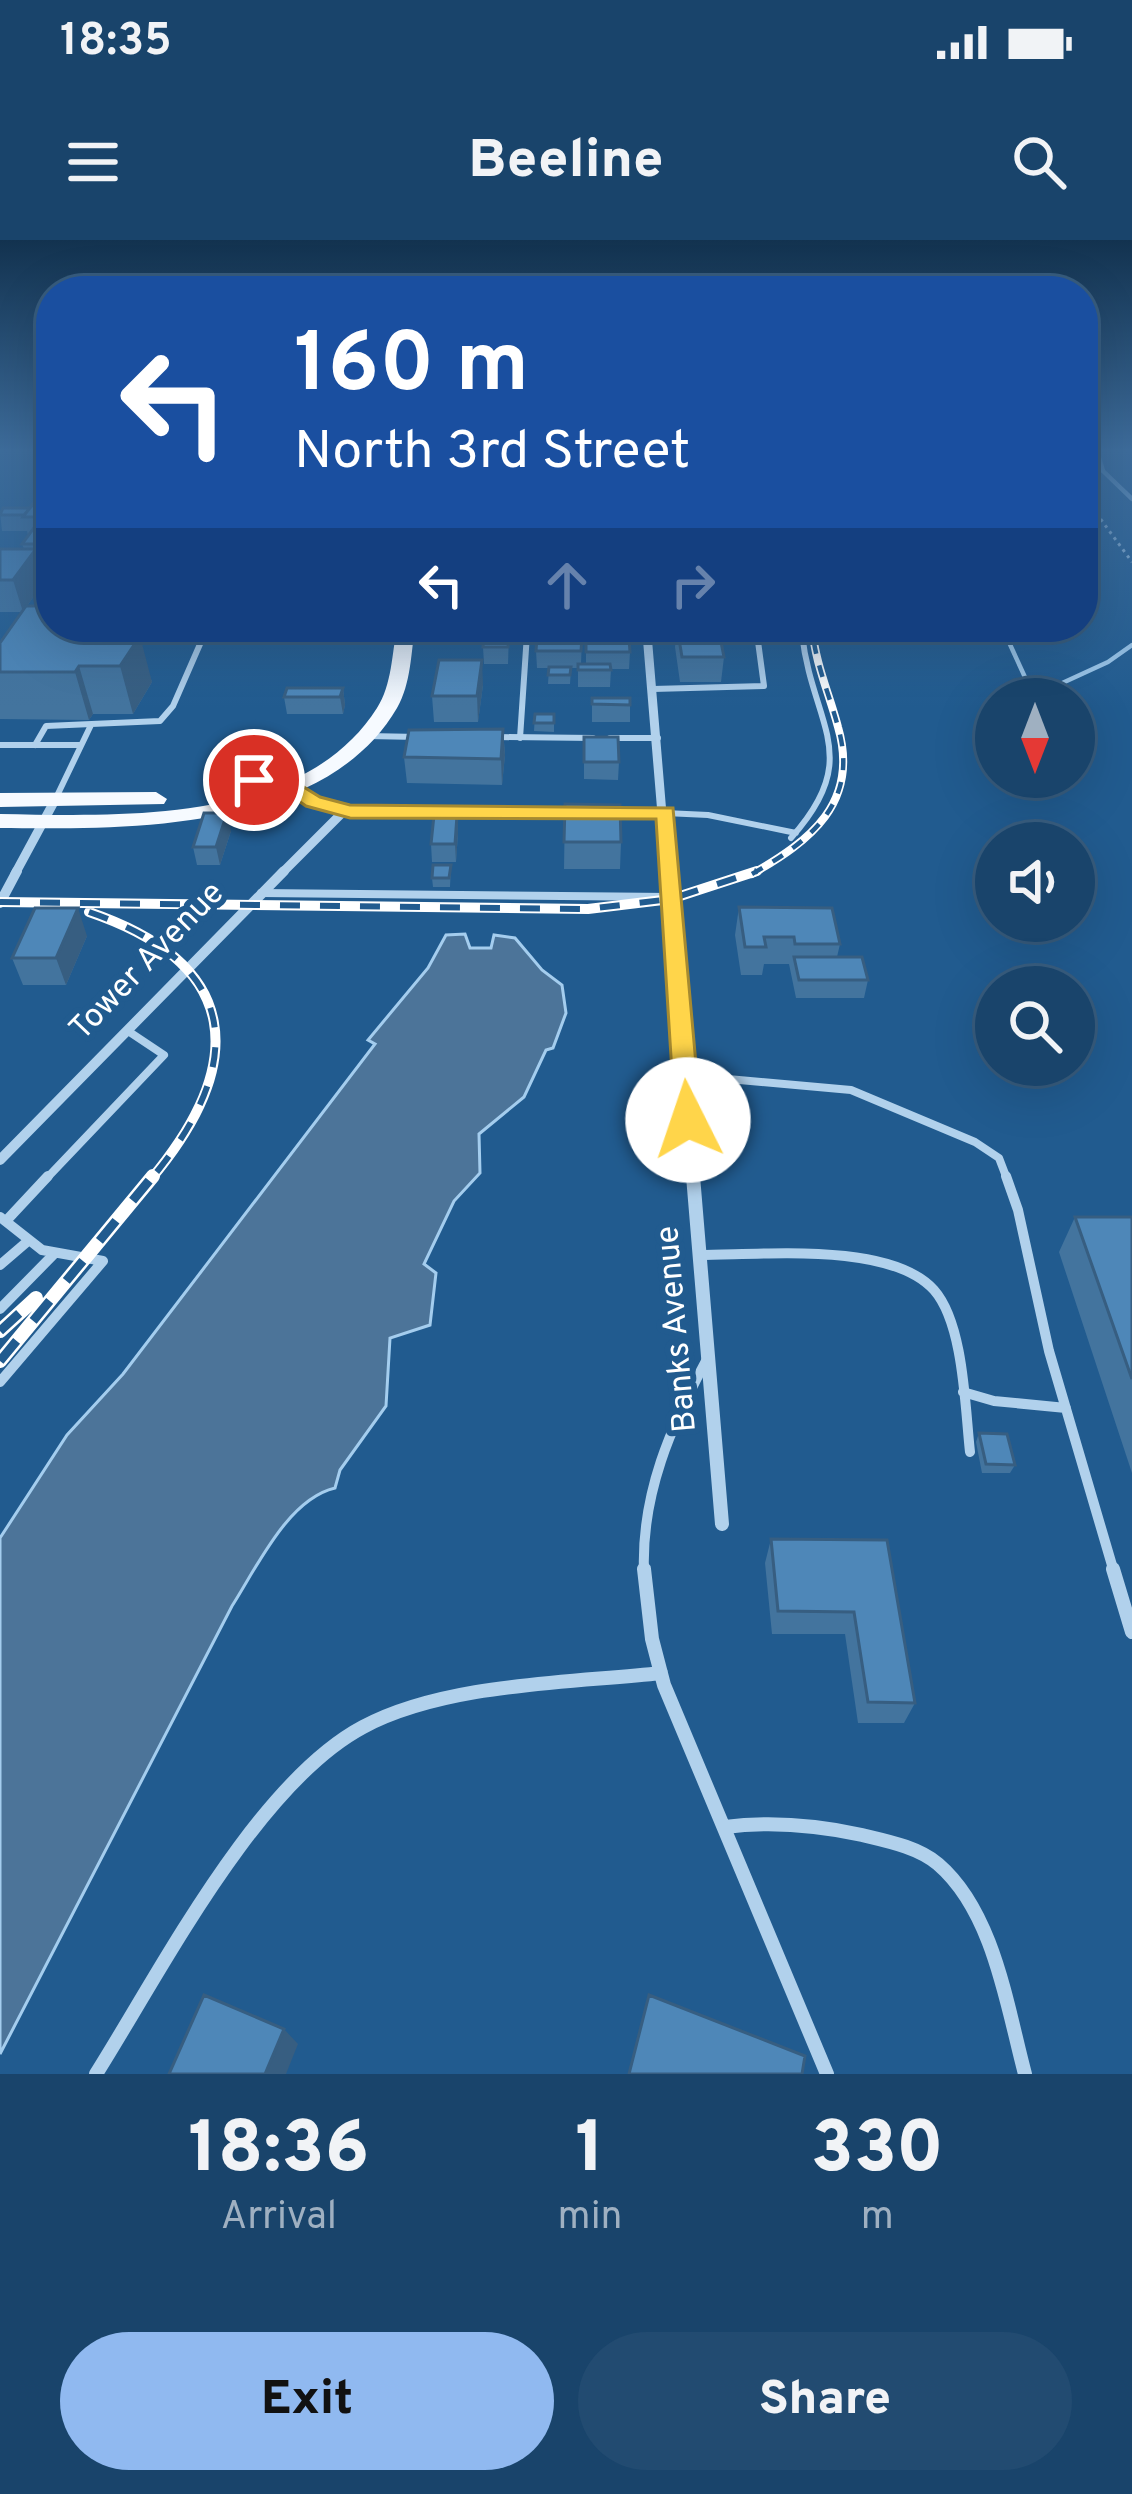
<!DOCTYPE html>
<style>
:root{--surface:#19446b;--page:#224b71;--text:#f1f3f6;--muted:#9fb0c1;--line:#375c7e;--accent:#90b9f0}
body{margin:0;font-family:Overpass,sans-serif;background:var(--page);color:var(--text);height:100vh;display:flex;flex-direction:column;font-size:45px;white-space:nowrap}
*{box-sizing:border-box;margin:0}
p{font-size:39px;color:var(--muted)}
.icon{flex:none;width:66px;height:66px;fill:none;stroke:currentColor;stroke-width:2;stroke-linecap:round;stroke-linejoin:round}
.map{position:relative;height:1834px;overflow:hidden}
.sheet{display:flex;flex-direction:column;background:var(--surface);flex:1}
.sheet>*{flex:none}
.banner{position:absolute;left:36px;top:36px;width:1062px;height:366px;border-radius:48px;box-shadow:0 12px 48px #0002,0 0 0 3px var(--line);background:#1a4fa0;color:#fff;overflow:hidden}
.needle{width:78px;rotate:180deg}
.tools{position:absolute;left:975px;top:438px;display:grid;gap:24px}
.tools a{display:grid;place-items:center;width:120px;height:120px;border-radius:50%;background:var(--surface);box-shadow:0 12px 48px #0002,0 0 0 3px var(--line);font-size:60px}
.pin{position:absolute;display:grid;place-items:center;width:102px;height:102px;color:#fff;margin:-51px;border:6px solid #fff;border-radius:50%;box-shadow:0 3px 12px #0007}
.me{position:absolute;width:132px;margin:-66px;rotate:356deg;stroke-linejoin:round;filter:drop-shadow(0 0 9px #0008)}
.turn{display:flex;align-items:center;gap:42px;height:252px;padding:0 60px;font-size:54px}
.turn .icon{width:156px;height:156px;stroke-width:2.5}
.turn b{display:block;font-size:84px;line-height:102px}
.lanes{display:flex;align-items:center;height:114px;padding:0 60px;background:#0003;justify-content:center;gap:60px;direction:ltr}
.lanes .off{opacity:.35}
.eta{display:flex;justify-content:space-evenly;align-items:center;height:204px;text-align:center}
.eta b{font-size:72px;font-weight:800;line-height:84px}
.primary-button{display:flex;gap:24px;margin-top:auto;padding:24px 60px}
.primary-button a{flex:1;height:138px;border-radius:72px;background:var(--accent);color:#111;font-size:48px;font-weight:800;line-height:138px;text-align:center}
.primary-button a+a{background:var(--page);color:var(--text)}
.status{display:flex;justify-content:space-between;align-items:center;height:84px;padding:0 60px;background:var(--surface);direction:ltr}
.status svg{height:33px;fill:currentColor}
header{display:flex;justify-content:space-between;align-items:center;height:156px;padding:0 60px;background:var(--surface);font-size:54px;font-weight:800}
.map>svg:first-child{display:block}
.water{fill:#4c7499;stroke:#a4cdee;stroke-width:3}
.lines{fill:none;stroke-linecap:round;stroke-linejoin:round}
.stream{stroke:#a4cdee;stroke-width:4.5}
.path{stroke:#b1d1ec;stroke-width:3;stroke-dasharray:3 4.5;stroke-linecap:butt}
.service-far4{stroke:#b1d1ec;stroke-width:4.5}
.service-far3{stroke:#b1d1ec;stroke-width:6}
.service-far2{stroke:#b1d1ec;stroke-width:8}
.service-far1{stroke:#b1d1ec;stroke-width:10}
.service{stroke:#b1d1ec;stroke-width:14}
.minor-far3{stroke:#b1d1ec;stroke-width:6}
.minor-far2{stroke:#b1d1ec;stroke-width:9}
.minor-far1{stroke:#b1d1ec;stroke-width:10}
.minor{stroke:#b1d1ec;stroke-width:14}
.primary{fill:#f6faff;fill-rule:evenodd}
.rail-far2-casing{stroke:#fff;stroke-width:8}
.rail-far1-casing{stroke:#fff;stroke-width:10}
.rail-casing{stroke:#fff;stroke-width:14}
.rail-far2{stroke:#215b8f;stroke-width:4.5;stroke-dasharray:12;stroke-linecap:butt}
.rail-far1{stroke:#215b8f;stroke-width:6;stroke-dasharray:20;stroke-linecap:butt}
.rail{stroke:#215b8f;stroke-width:9;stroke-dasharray:26;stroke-linecap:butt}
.wall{fill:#43749e}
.shaded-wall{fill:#375e81}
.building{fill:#4e87b8;stroke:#375e81;stroke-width:3}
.route{fill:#ffd54a;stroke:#a68a30;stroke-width:3}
.labels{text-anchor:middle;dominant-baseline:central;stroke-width:12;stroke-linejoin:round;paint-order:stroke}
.street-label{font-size:33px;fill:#fff;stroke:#215b8f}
</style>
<div class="status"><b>18:35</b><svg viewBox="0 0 49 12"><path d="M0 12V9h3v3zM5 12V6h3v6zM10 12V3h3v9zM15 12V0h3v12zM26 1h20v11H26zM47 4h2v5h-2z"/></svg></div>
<header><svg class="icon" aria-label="menu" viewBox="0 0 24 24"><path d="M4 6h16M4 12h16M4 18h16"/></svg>Beeline<svg class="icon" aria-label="search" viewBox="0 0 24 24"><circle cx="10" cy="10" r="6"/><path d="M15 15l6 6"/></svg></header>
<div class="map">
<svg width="1132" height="1834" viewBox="0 0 1132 1834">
<rect width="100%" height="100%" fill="#215b8f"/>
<path class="water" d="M465,694L470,708H491L494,695L515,698L542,730L562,745L566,773L553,808L546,810L524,857L479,894L480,933L454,961L424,1024L436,1033L430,1085L390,1098L386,1166L340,1230L335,1248C288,1259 257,1327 232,1366L0,1814V1298L67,1195L123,1134L375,804L368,800L428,728L446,695Z"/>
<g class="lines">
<path class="stream" d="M1097,211L1103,231L1132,259
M1002,387L1035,459
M1034,456L1108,422L1132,405"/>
<path class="path" d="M1083,255L1132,322"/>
<path class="service-far4" d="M34,376L51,350
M801,387L802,397
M756,390L757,397
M526,397L527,387"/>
<path class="service-far3" d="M653,449L764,446L757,394
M367,496L419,497
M496,497L593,498
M520,498L527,394
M610,498H658
M0,505H81
M35,505L46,486L160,481L173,466L204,395
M55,560L91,485
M665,573L708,575L796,593
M791,598C865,516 812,485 802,394"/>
<path class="service-far2" d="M261,653L670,657
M684,835L851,850L975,902L999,918L1007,939
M46,939L164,815L128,791"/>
<path class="service-far1" d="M1006,936L1018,970L1049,1111L1114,1332
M0,977L42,1010L103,1021L0,1142
M6,981L48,936
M699,1015C760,1015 890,1001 934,1050C964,1084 965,1168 970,1212
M0,1025L28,1001
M0,1069L55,1013
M963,1152L994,1161L1066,1168
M644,1332C641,1254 671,1186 707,1119"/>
<path class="service" d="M644,1329L652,1399L664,1445L827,1834
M1113,1329L1132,1392
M725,1587C772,1581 816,1585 862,1595C887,1601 918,1607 938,1624C994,1672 1007,1767 1025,1834
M96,1834C161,1731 256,1544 363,1487C445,1443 570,1443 661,1433"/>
<path class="minor-far3" d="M646,387L647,397
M121,395L757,397"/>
<path class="minor-far2" d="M647,394L667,634
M121,395L757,397
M273,534L313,561L344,571L580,573
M607,573H665
M15,634L55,560
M281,634L344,571"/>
<path class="minor-far1" d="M667,631L693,939
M0,663L17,631
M0,920L284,631"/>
<path class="minor" d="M693,936L722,1284"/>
<path class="primary" d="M397,387H415C411,413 411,444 397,468C324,593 127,589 0,588V574C121,576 303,585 377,468C392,445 392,413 397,387Z
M156,552L167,559L164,564L0,567V553Z"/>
<defs>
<path id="rail-far2" d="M752,634C810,601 860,563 838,487C829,453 815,423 812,387"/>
<path id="rail-far1" d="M0,662L588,669L671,659L757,631
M89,672C242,724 248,823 151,939"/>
<path id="rail" d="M0,1091L36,1058
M0,1121L153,936"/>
</defs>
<use href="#rail-far2" class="rail-far2-casing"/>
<use href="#rail-far1" class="rail-far1-casing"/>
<use href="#rail" class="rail-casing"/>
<use href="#rail-far2" class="rail-far2"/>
<use href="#rail-far1" class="rail-far1"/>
<use href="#rail" class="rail"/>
</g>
<path class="wall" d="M51,211V240H46L38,212Z
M51,261V319H39L45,340L27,366L51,387H131L152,442L133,474H93L89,480L0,479V403L22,372H0V309H24L22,304L28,295L27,291H2L0,272L30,268Z
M677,387L724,417L721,442H680L675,407Z
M509,393L508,424H484L483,407Z
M582,397L581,424H586V398L630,412L629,429H611L610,447H578V428H571L570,444H548L549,428H537L536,411Z
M483,445L478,482H434L432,456Z
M343,448L345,465L343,474H287L284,457Z
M592,458H630V482H592Z
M535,474H554V492L534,491Z
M503,489L505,515L502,545L407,543L404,517Z
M584,497L619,522L618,540L584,539Z
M565,564L621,602L620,629H564Z
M457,575L458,593L456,622H432L431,604Z
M231,591L220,625H197L193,607Z
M451,625L450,647H433L432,638Z
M739,667L840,704L837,717L868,740L864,758H796L789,724H764L762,735H741L735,695Z
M87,696L66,745H23L12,718Z
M1075,977H1132V1233L1059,1012Z
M979,1193L1015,1225L1010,1233H982L976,1202Z
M771,1299L887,1300L915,1463L904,1483H858L845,1394H772L765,1323Z"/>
<path class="shaded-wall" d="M36,309L45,340L23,372L13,340Z
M116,387H131L135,403L140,396L152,442L133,474L112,396Z
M482,420L483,445L478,482L477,456Z
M79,426L93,474L89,480L75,432Z
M343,448L345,465L343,474L340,457Z
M503,489L505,515L502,545L501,519Z
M227,573L231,591L220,625L216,607Z
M457,575L458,593L456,622L455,604Z
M78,668L87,696L66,745L56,718Z
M284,1789L298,1804L286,1834H265Z"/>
<path class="building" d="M35,261H51V277H23Z
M3,268H30L24,275H0Z
M36,285H51V304H22Z
M0,309H36L13,340H0Z
M26,366H51V387H116L112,396H140L120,426H79L75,432H0V403Z
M677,387H718L724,417H682Z
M484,393H509L508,407H483Z
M537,397H582L581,411H536Z
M586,398H629L630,412H586Z
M439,420H482L477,456H432Z
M578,424H610L611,430H578Z
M549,427H571L570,435H548Z
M287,448H343L340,457H284Z
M592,458H630V465L592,464Z
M535,474H554V483H534Z
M503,489L501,519L404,517L409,490Z
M584,497H618L619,522H584Z
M565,564L620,565L621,602H564Z
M204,573H227L216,607H193Z
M434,575H457L455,604H431Z
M433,625H451L449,638H432Z
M739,667L832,668L840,704H795L794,697H764L766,707H745Z
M35,668H78L56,718H12Z
M794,717H862L868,740H799Z
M1075,977H1132V1139Z
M979,1193L1007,1194L1015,1225L986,1224Z
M771,1299L887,1300L915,1463L868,1462L854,1372L778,1371Z
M204,1755L284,1789L265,1834H169Z
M649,1755L805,1816L802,1834H629Z"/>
<linearGradient id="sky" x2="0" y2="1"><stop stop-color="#12324f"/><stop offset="0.45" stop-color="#3d6c9b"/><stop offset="1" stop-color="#3d6c9b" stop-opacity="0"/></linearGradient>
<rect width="1132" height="468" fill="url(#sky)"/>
<path class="route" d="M273,528L320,557L350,565L673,568L701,880L697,887H679L675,880L656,579L350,578L306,566L270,541L254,546L245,540Z"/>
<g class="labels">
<g class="street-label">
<text transform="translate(148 722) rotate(-46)">Tower Avenue</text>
<text transform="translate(678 1089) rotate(-95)">Banks Avenue</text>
</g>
</g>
</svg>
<div class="tools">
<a><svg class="needle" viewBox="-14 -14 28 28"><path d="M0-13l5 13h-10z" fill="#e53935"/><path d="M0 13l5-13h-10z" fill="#9fb0c1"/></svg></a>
<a><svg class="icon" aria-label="sound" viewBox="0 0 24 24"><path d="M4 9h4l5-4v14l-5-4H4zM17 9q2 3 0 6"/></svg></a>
<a><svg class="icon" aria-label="search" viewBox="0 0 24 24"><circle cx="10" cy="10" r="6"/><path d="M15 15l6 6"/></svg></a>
</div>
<div class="pin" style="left:254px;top:540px;background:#d93025"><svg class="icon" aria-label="arrive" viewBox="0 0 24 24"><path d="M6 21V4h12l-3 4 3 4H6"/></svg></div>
<svg class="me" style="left:688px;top:880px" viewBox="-20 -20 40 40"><circle r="19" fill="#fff"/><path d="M0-13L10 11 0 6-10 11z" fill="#ffd54a"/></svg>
<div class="banner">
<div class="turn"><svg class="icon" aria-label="left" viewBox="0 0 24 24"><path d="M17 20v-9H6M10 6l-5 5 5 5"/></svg><div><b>160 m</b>North 3rd Street</div></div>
<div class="lanes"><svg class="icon" aria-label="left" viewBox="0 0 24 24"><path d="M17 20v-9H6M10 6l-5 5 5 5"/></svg><svg class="icon off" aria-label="ahead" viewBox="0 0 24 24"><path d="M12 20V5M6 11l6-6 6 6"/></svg><svg class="icon off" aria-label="right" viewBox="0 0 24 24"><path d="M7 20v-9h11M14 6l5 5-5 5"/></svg></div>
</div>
</div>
<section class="sheet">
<div class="eta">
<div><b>18:36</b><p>Arrival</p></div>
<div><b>1</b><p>min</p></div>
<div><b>330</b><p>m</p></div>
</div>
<div class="primary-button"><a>Exit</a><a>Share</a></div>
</section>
